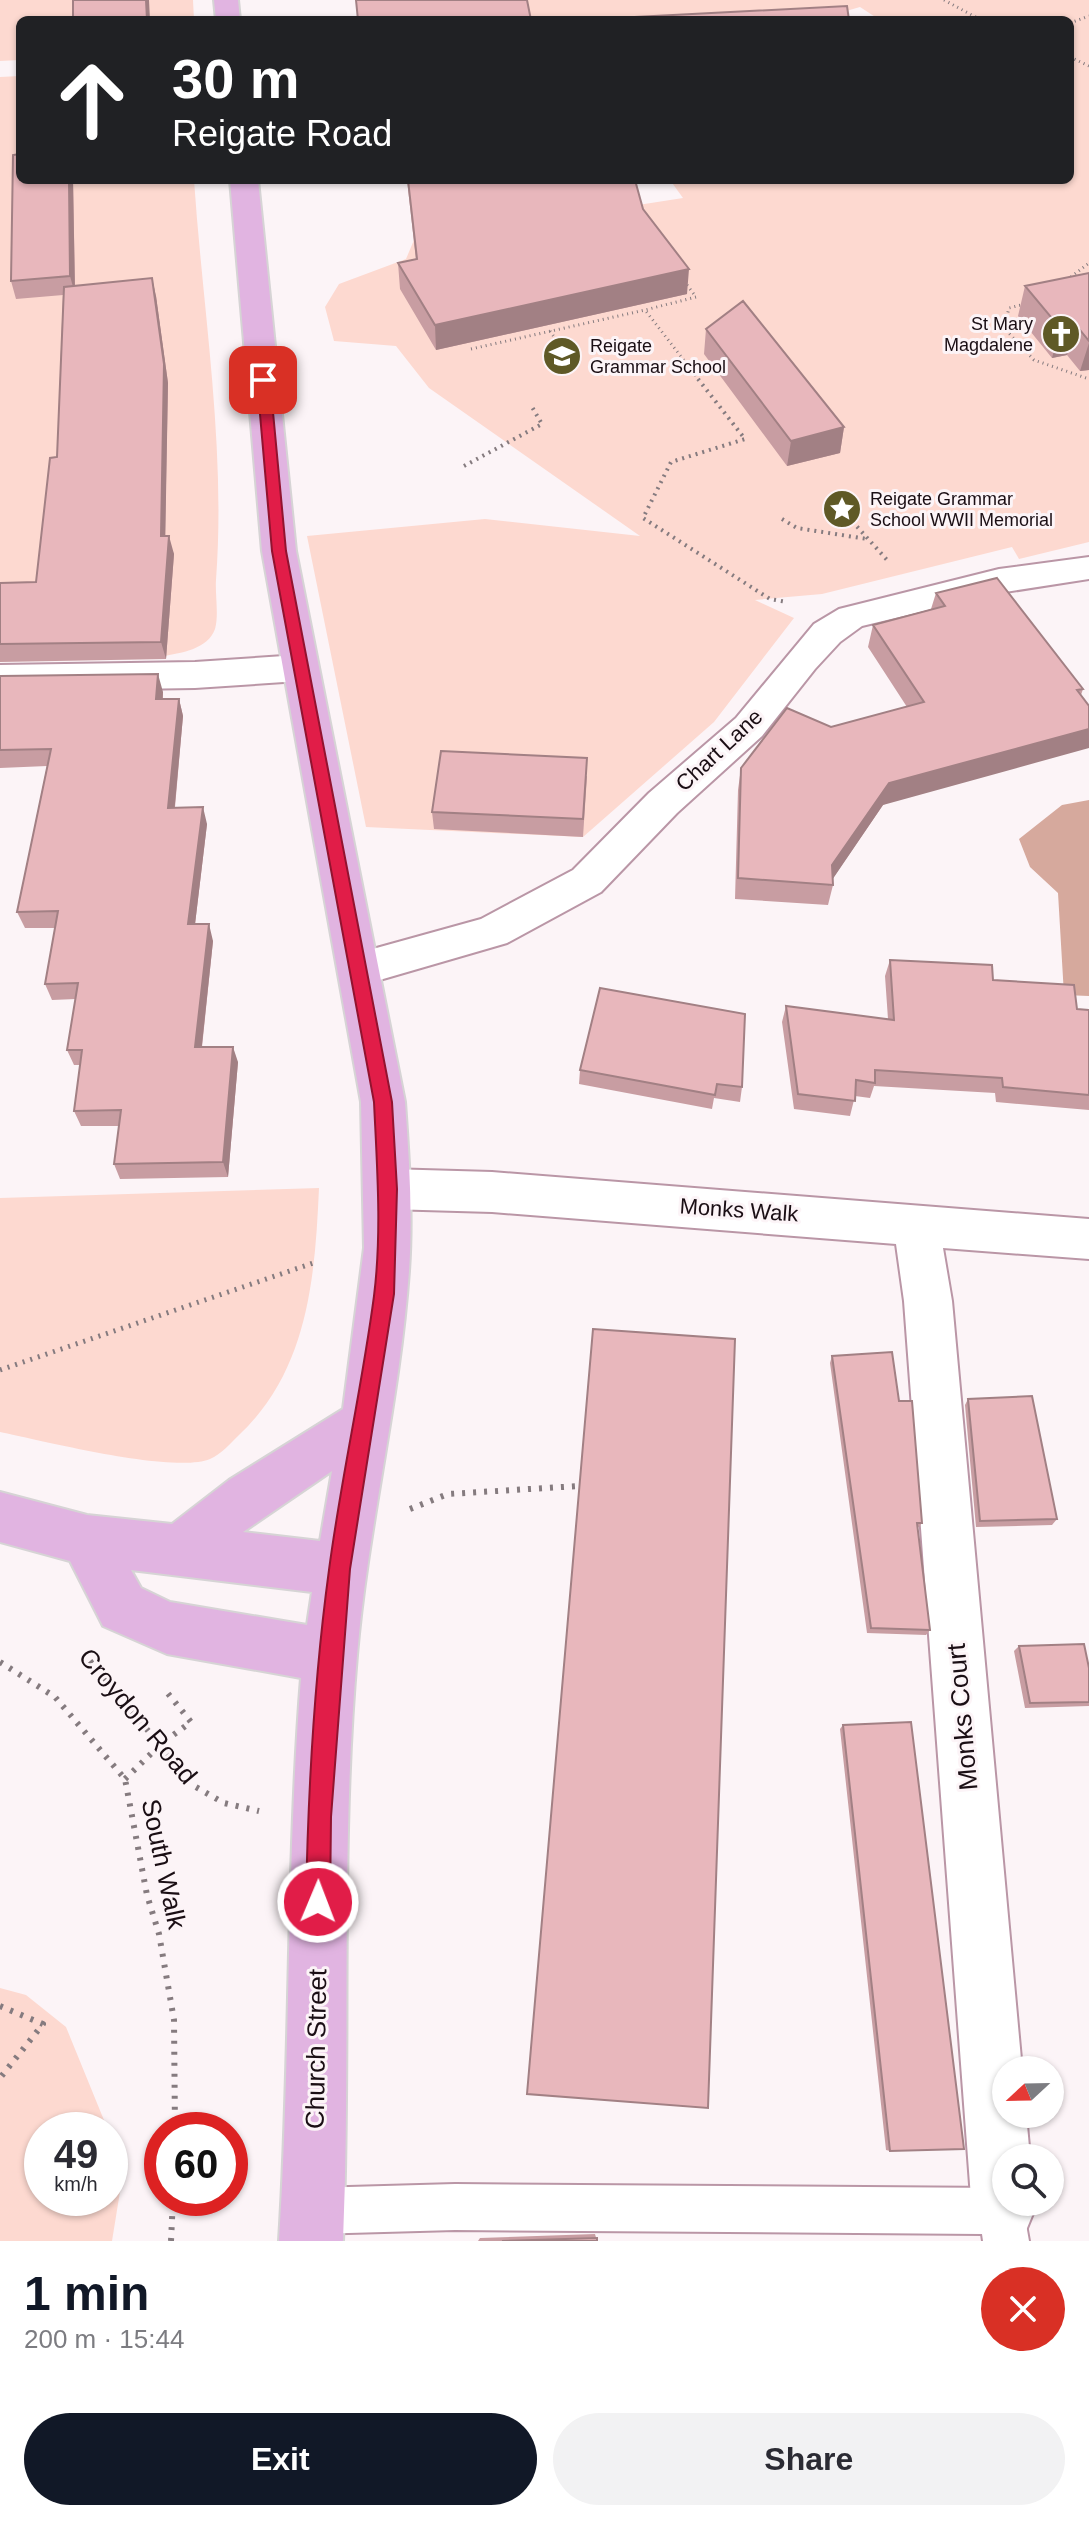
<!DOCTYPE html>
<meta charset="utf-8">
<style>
:root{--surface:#fff;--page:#f2f2f3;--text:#2b2b33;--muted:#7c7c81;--accent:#111827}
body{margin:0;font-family:Helvetica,sans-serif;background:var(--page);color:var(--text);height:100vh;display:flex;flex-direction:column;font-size:30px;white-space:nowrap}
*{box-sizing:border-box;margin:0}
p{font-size:26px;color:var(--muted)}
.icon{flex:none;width:44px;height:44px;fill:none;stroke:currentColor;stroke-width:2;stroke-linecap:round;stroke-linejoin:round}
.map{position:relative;height:2241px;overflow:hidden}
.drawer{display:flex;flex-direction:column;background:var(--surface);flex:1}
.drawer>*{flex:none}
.guide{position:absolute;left:16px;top:16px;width:1058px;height:168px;border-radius:12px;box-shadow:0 2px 6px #0004;background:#202124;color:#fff;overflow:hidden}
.needle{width:52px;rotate:248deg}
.fabs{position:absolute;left:992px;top:2056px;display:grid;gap:16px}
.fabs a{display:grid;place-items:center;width:72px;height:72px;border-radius:50%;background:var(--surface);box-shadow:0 2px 6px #0004;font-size:40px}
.speed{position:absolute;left:24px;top:2112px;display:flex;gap:16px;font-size:40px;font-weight:700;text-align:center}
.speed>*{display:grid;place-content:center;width:104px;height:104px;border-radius:50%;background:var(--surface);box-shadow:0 2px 6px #0004;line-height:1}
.speed small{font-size:20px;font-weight:400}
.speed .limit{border:12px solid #d22;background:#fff;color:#111}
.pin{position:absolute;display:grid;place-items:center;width:68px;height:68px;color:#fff;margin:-34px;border-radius:16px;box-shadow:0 4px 12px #0006}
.me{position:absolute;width:88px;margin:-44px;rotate:1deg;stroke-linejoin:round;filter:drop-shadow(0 0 6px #0008)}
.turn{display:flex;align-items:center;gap:28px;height:168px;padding:0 24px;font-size:36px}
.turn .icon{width:104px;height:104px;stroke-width:2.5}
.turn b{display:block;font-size:56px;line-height:68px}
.round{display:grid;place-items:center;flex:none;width:84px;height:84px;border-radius:42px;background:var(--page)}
.headline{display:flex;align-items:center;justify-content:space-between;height:136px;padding:0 24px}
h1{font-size:48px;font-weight:700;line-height:60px;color:var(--accent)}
.action{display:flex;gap:16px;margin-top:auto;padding:16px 24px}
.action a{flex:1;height:92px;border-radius:48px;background:var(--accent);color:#fff;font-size:32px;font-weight:700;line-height:92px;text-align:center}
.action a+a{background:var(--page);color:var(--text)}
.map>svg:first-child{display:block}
.green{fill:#fdd9d0}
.forest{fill:#d6a99d}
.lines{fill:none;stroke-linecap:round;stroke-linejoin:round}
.service-casing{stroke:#ba96a6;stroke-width:4}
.minor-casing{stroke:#ba96a6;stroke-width:4}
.tertiary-casing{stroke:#ba96a6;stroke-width:4}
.primary-casing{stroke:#d6d4d5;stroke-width:4}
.path-far3{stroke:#857b7f;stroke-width:3;stroke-dasharray:1 4;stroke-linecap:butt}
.path-far2{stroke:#857b7f;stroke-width:4;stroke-dasharray:2 5;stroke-linecap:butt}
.path-far1{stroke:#857b7f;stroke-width:5;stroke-dasharray:2 6;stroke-linecap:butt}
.path{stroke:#857b7f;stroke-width:6;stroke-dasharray:3 8;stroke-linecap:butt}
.service{fill:#fff;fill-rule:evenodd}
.minor{fill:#fff;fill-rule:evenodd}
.tertiary{fill:#fff;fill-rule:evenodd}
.primary{fill:#e1b4e1;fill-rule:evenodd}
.wall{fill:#c89da2}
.shaded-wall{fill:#a28084}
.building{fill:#e8b7bc;stroke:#a28084;stroke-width:2}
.route{fill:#e11d48;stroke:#92132f;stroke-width:2}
.labels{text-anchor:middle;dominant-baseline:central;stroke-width:6;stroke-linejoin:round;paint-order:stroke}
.far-poi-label{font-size:18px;fill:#1a0e14;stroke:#fcf4f7;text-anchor:start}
.street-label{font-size:22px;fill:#1a0e14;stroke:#fcf4f7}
.near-street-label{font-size:26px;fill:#1a0e14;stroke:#fcf4f7}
</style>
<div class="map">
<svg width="1089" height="2241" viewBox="0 0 1089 2241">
<rect width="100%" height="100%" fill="#fcf4f7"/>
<path class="green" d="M0,0H193L194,20H20V60L0,61Z
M522,0H1089V542L1019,559L1012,547L822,594L755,600L794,618L714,722L583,837L366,827L307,536L485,519L640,536L429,388L396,346L334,341L325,307L339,284L406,259L414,240L683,198L670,180H1070V20H880L860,7L815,20H526Z
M20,76V180H194C203,312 226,447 216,580C215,594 219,615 215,629C208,649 181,653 164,656L0,657V77Z
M319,1188C315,1278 308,1371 238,1436C230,1444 221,1454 210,1459C174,1474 44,1441 0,1432V1198Z
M0,1988L26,1995L66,2027L108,2130H42V2198H110V2134L124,2167L112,2241H0Z"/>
<path class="forest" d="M1089,800V996L1064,995L1058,893L1030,867L1019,839L1062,805Z"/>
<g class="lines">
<defs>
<path id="service" d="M455,2184L1003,2188L1006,2189V2202H1022L1029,2241H983L982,2234L455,2230L313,2234L297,2227L290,2211L297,2195L313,2188Z"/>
<path id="minor" d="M299,655L312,659L317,668L312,677L299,681L195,688L0,691V665L195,662Z
M388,1169L492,1172L1089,1219V1259L943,1248L952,1301L1022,2070H1006V2114H1026L1030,2158H1006V2202H1034V2211L1025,2233L1006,2241L981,2233L972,2211L904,1301L896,1244L492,1212L388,1209L372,1203L365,1189L372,1175Z"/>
<path id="tertiary" d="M1089,557V579L999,593L862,626L840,642L815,669L762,736L677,813L601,892L507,943L359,986L344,981L338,969L344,957L481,919L573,870L649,793L736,718L814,624L839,609L999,569Z"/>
<path id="primary" d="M214,0H238L240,20H216Z
M230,180H258L296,551L405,1102C409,1158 413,1215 409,1271C400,1400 368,1526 357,1655C340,1849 351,2046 343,2241H279C291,2053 286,1865 301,1678L167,1654L103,1626L70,1561L0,1542V1492L87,1515L172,1524L229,1480L343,1409L364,1248L361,1102L262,551ZM332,1471L320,1541L243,1532ZM131,1570L312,1592L307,1625L170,1602L141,1588Z"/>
</defs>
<use href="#service" class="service-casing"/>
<use href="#minor" class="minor-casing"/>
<use href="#tertiary" class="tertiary-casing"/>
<use href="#primary" class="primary-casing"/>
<path class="path-far3" d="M944,0L981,20
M1070,23L1089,16
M1070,57L1089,66
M1067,280L1089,263
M684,281L696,297L645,310L700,381
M1025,304L1009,308L1004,328L1034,360L1089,379
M550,331L574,366
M471,349L645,310"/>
<path class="path-far2" d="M698,379L745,439L671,462L643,518L770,599L787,602
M464,466L542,424L532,407
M843,511L888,561
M782,519L797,528L867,539"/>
<path class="path-far1" d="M0,1370L316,1262"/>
<path class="path" d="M410,1509L448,1494L579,1486
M90,1661L194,1786L224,1803L259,1811
M0,1662L55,1697L125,1779L147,1895L159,1934L174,2020L175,2130
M125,1779L161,1744L191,1722L166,1691
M0,2006L43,2024L0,2078
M171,2241L173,2198"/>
<use href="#service" class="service"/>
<use href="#minor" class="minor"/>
<use href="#tertiary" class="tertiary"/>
<use href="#primary" class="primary"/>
</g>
<path class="wall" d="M73,180L75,286L156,296L168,383L165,536L174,554L166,659L0,662V583L36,582L57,457L63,295L16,299L11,281Z
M407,180H635L643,209L687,294L436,350L400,289L398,263L416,260Z
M1089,273V370L1080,371L1067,355L1052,358L1018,316L1025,286Z
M706,329L844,427L840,453L787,466L704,354Z
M936,593L1083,689L1081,695L883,805L833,878V885L828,905L735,899L738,790L741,768L831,727L907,707L868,647L873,625L931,609Z
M0,676L163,692V699H179L183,716L175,807L207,824L195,924L213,941L202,1047L238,1062L228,1177L120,1179L114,1164L119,1126H81L74,1111L80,1065H74L67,1050L76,999L52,1000L45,984L55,928H25L17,912L47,766L0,768Z
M587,776L583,837L434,829L432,812Z
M890,960L993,980L1077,1009L1089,1010V1110L996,1102L995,1093L874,1086L870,1098L855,1096L850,1116L794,1109L782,1022L786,1006L888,1019L885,976Z
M580,1070L742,1087L740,1102L714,1098L712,1109L579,1084Z
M832,1356L899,1401L922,1523L917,1529L930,1630L926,1635L867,1633L830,1363Z
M968,1399L1057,1519L1052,1525L976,1527L965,1405Z
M1019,1646L1089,1668V1706L1025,1708L1014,1651Z
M843,1725L890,2151L886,2150L840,1729Z
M595,2234L597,2241H478L480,2238Z"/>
<path class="shaded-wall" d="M146,0H149L150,20H147Z
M69,180H73L75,294L70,276Z
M689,269L687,294L436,350L435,325Z
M152,278L156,296L168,383L165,554L161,536Z
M1076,325L1067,355L1052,358L1060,328Z
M1089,343V370L1080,371Z
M844,427L840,453L787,466L791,441Z
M169,536L174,554L166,659L161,642Z
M158,674L163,692L161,717L156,699Z
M179,699L183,716L173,825L168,808Z
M1089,729V748L883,805L828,886L832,865L889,783Z
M203,807L207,824L193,941L188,924Z
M209,924L213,941L200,1063L195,1047Z
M233,1047L238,1062L228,1177L223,1162Z"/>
<path class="building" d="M73,0H146L147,20H73Z
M356,0H527L531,20H358Z
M847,6L849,20H577Z
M20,154V180H69L70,276L11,281L13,155Z
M408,180H635L643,209L689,269L435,325L398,263L417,259Z
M1089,273V341L1076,325L1060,328L1025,286Z
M152,278L164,364L161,536H169L161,642L0,644V583L36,582L50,458L57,457L64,287Z
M743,301L844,427L791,441L706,329Z
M997,578L1083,689L1077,690L1089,706V729L889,783L832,865L833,885L738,878L741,768L787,708L831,727L924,702L873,625L945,606L936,593Z
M158,674L156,699H179L168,808L203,807L188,924H209L195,1047H233L223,1162L114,1164L121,1110L74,1111L82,1050H67L78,983L45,984L58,911L17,912L51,749L0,750V676Z
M441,751L587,758L583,819L432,812Z
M890,960L992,965L993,980L1074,985L1077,1009L1089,1010V1095L1003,1087L1002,1078L875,1070V1083L856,1080L855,1101L798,1094L786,1006L894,1020Z
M600,988L745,1014L742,1087L717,1084L715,1095L580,1070Z
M593,1329L735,1339L708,2108L527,2094Z
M892,1352L899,1401H912L922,1523H917L930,1630L871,1628L832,1356Z
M1032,1396L1057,1519L980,1521L968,1399Z
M1084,1644L1089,1668V1702L1030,1703L1019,1646Z
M911,1722L964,2149L890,2151L843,1725Z
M597,2238V2241H502Z"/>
<path class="route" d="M263,376L270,380L286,551L392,1102L397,1189L394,1294L350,1569L331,1817L330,1902L326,1910L318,1913L309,1910L306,1902C308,1791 314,1680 329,1570C341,1478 362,1388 374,1296C382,1232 377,1166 374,1102L272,551L257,380Z"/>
<defs>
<symbol id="church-disc" viewBox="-11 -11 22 22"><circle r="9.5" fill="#5f5926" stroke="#fcf4f7"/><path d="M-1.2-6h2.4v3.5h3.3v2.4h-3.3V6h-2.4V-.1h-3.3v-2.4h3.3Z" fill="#fff"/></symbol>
<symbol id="school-disc" viewBox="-11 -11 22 22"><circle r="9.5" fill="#5f5926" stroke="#fcf4f7"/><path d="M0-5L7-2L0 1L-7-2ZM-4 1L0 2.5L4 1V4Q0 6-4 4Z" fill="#fff"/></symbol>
<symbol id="sight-disc" viewBox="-11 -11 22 22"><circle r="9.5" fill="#5f5926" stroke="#fcf4f7"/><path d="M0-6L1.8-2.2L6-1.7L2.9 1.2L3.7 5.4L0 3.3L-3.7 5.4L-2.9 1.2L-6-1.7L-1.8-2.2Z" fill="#fff"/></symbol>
</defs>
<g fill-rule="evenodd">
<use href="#church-disc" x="1039" y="312" width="44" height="44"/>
<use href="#school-disc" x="540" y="334" width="44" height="44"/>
<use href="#sight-disc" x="820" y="487" width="44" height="44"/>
</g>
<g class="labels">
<g class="far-poi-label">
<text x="1033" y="324" text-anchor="end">St Mary<tspan x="1033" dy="21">Magdalene</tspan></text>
<text x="590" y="346">Reigate<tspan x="590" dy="21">Grammar School</tspan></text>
<text x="870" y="499">Reigate Grammar<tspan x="870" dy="21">School WWII Memorial</tspan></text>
</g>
<g class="street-label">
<text transform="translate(719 750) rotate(-43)">Chart Lane</text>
<text transform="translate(739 1210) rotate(4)">Monks Walk</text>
</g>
<g class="near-street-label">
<text transform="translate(138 1716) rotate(50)">Croydon Road</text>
<text transform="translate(962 1717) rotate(-95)">Monks Court</text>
<text transform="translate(164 1864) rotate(78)">South Walk</text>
<text transform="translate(316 2049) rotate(-89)">Church Street</text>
</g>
</g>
</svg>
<div class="fabs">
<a><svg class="needle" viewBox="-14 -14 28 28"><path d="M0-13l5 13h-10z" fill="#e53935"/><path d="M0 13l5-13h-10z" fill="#7c7c81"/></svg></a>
<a><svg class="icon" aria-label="search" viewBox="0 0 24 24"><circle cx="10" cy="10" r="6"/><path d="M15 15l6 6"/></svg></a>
</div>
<div class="speed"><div>49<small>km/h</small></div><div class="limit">60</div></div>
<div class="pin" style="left:263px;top:380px;background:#d93025"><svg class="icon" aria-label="arrive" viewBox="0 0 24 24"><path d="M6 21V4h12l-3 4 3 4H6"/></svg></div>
<svg class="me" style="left:318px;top:1902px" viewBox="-20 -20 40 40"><circle r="17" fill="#e11d48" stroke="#fff" stroke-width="3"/><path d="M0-11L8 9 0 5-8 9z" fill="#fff"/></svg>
<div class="guide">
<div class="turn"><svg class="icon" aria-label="ahead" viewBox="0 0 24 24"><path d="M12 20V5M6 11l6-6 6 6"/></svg><div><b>30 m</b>Reigate Road</div></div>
</div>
</div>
<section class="drawer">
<div class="headline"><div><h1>1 min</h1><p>200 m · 15:44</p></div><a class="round" style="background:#d93025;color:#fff"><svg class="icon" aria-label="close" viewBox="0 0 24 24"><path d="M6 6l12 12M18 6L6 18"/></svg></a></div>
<div class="action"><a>Exit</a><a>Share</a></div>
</section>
